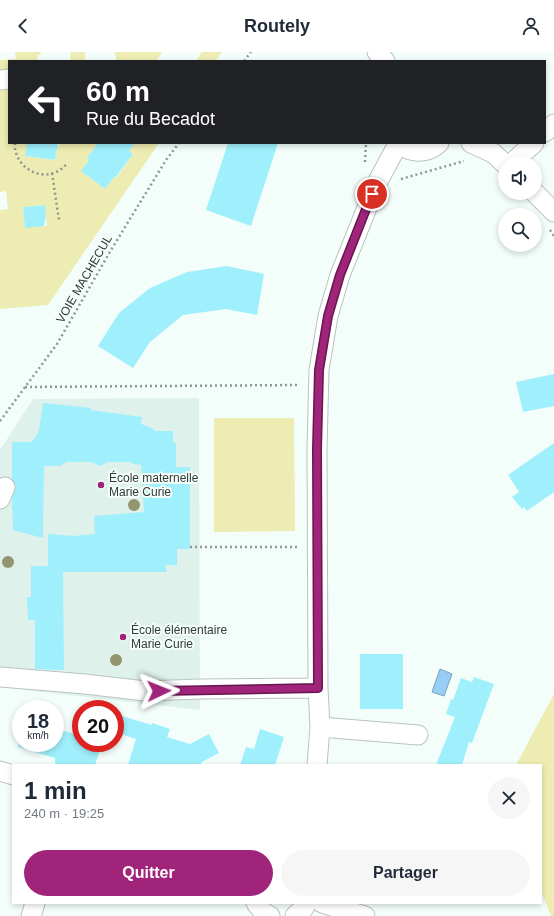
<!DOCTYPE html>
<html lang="fr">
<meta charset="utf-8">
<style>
:root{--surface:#fff;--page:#f6f6f7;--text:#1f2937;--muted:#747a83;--accent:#9f247a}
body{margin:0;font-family:Helvetica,sans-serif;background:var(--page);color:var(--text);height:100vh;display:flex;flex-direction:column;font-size:15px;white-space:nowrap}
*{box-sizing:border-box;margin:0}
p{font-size:13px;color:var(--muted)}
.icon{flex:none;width:22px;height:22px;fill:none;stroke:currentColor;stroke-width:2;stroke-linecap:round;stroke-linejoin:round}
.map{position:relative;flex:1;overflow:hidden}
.sheet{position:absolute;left:12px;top:712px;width:530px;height:140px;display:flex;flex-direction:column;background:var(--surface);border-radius:0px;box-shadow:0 2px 6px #0003}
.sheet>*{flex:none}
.guide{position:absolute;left:8px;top:8px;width:538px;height:84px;border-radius:0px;box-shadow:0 2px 6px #0003;background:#202124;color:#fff;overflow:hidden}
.controls{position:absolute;left:498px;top:104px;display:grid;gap:8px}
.controls a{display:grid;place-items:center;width:44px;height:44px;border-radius:50%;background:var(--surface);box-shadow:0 2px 6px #0003;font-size:20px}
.speed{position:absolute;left:12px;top:648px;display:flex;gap:8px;font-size:20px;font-weight:700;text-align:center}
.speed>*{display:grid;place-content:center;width:52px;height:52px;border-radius:50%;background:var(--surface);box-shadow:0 2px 6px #0003;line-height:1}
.speed small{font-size:10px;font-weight:400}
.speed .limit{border:6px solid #d22;background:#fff;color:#111}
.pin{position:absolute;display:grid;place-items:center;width:34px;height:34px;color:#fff;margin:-17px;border:2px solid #fff;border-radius:50%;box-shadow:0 1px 4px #0007}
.me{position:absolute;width:44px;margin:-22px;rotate:88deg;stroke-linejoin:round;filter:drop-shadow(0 0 3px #0008)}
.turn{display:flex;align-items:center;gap:14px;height:84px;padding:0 12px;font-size:18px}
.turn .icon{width:52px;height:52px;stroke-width:2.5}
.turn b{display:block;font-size:28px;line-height:34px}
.round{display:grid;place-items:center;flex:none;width:42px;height:42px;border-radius:21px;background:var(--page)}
.head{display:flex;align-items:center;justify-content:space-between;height:68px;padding:0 12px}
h1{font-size:24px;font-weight:700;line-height:30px}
.action{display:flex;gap:8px;margin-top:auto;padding:8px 12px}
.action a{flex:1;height:46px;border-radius:24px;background:var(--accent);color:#fff;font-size:16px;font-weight:700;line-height:46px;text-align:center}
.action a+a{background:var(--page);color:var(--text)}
header{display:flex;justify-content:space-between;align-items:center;height:52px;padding:0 12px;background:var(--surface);font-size:18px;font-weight:700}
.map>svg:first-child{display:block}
.built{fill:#dff1eb}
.green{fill:#edecb2;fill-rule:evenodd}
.water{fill:#98cdf6;stroke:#7aa1bd}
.building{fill:#9ff0fc}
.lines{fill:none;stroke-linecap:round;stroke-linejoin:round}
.minor-casing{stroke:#b9c3c0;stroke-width:21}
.path{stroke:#8f9694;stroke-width:2.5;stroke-dasharray:2 3;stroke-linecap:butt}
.minor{stroke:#fff;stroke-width:19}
.tree{fill:#929570}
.route-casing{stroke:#67174f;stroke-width:10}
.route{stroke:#9f247a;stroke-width:7}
.poi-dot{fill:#9f247a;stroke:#f3fefa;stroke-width:1.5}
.labels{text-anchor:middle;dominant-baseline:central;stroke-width:4;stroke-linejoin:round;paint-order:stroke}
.street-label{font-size:12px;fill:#353938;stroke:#f3fefa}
.poi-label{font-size:12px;fill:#353938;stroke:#f3fefa;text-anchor:start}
</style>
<header><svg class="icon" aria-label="back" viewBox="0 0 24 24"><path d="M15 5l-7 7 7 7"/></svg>Routely<svg class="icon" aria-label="person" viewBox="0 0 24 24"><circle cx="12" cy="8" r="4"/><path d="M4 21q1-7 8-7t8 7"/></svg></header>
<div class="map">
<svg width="554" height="864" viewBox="0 0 554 864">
<rect width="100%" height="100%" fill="#f3fefa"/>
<path class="built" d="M199,346L200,658L0,635V398L33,347Z"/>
<path class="green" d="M15,0H41L40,3H38L37,9H9V91H27L26,104L55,108L57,94H59L60,91H98L87,106L89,108L81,119L105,137L114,125L116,126L133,102L129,99L135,91H159L48,253L0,257V158L8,157L6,139L0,140V8L16,7ZM45,153L47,174L25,175L23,155Z
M71,0H85V9H72V8L70,7Z
M115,0H161L162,1L156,9H116Z
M202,0H222L215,9H196Z
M214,366H294L295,479L214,480Z
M554,642V864H551L541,839V713H516Z"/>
<path class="water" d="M440,617L452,622L444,644L432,640Z"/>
<path class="building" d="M27,91H58L55,108L25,104Z
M98,91H135L129,99L133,102L115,126L114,125L105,137L81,119L89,108L87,106Z
M228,91H278L251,174L206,158Z
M45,153L46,164L44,174L25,176L23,155Z
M227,214L264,222L257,263L226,257L183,263L150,290L133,316L98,294L119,261L150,236L187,220Z
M554,322V354L523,360L516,330Z
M43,351L91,356V358L142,365L141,372L152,376L155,379H173V391H176V415H190V497H177V513H165L167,520H63L64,618L35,617V568H28L27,545H31V514H48V482L74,484L95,482L94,464L144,460L141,413L133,412L132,410H108L100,414L91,410H67L60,414H44L43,486L13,478L12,446L16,434L12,427V390H32L39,379Z
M554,391V440L527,459L524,455L522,457L512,445L519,440L508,423Z
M360,602H403V657H360Z
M474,625L494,632L472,691L469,690L462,713H436L455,665L446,662L451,647L453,648L461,626L472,630Z
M115,662L152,673V671L170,677L167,685L190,692L209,682L219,701L202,710L201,713H128L136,687L115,680Z
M55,676L81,684V691H102L95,713H55V706L18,695L19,691H55Z
M260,677L284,685L275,713H240L246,695L254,697Z"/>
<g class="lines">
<defs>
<path id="minor" d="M377,0L385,9
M0,28L9,27
M545,80L554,72
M398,91C410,101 426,103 439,91
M471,91L493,101L505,112
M512,111L534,91
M535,141L554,160
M0,447L5,435
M0,625L85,632L145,639L200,637L318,636
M320,675L418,683
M317,713L320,675L318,636L317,397L319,318L328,264L340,223L377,131L398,92
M0,719L13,723
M256,851L263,860L270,864
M322,851L365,864
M31,864L35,851
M295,864L303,857L307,851"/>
</defs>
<use href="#minor" class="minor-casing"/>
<path class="path" d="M244,9L251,0
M15,91C13,112 37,129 56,120C60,119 63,115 66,113
M365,110L366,91
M52,121L59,168
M401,127L464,109
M550,178L554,184
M25,335L299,333
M0,369L57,292L111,198L166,108L179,91
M190,495H299"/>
<use href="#minor" class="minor"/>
</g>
<g class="tree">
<circle cx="134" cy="453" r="6"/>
<circle cx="8" cy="510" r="6"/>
<circle cx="116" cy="608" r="6"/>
</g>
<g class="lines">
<defs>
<path id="route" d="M159,639L318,636L317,397L319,318L328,264L340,223L372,142"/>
</defs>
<use href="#route" class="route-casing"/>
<use href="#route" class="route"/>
</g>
<g class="poi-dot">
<circle cx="101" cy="433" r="4"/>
<circle cx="123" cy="585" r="4"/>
</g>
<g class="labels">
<g class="street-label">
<text transform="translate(84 227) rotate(-60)">VOIE MACHECUL</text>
</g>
<g class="poi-label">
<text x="109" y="426">École maternelle<tspan x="109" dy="14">Marie Curie</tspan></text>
<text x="131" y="578">École élémentaire<tspan x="131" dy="14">Marie Curie</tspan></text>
</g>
</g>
</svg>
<div class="controls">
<a><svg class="icon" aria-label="sound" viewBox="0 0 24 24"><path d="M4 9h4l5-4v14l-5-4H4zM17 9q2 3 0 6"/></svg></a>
<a><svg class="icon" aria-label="search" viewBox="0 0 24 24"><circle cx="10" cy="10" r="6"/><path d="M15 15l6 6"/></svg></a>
</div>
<div class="speed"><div>18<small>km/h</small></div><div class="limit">20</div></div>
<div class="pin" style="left:372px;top:142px;background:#d93025"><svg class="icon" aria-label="arrive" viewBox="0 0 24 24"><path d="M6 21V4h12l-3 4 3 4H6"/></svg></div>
<svg class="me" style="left:159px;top:639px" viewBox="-20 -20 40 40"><path d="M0-17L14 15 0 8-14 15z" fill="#9f247a" stroke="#fff" stroke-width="4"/></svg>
<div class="guide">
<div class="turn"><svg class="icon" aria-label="left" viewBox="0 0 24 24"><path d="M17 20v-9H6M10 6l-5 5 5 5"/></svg><div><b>60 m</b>Rue du Becadot</div></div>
</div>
<section class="sheet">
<div class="head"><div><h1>1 min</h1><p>240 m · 19:25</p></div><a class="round"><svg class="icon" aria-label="close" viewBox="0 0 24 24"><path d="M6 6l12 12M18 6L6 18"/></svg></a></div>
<div class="action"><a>Quitter</a><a>Partager</a></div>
</section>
</div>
